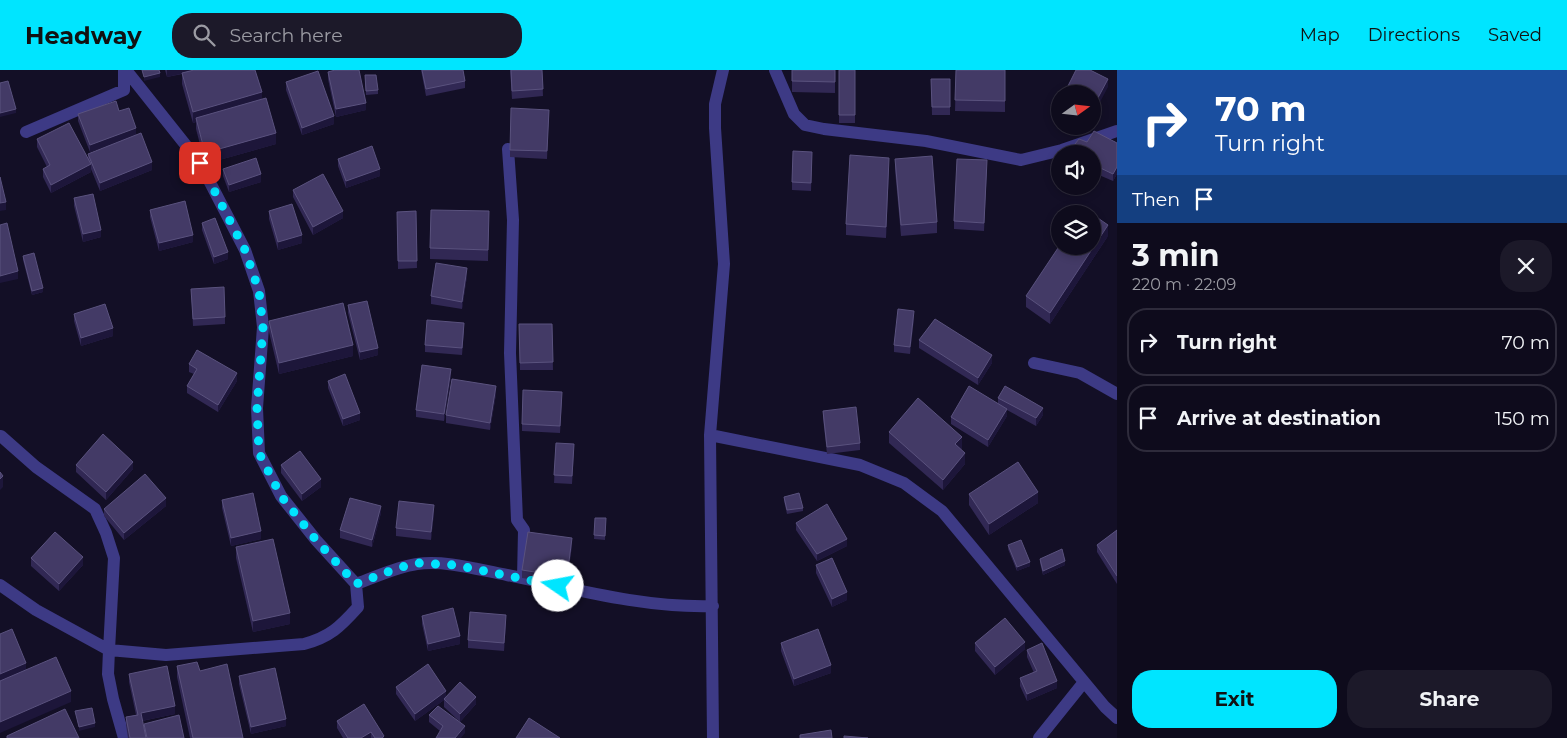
<!DOCTYPE html>
<meta charset="utf-8">
<style>
:root{--surface:#0e0b1c;--page:#1c1929;--text:#f1f3f6;--muted:#9b9ba3;--line:#2e2b3b;--accent:#00e5ff}
body{margin:0;font-family:Montserrat,sans-serif;background:var(--page);color:var(--text);height:100vh;display:flex;flex-direction:column;font-size:19px;white-space:nowrap}
*{box-sizing:border-box;margin:0}
p{font-size:16px;color:var(--muted)}
.icon{flex:none;width:28px;height:28px;fill:none;stroke:currentColor;stroke-width:2;stroke-linecap:round;stroke-linejoin:round}
.map{position:relative;flex:1;overflow:hidden}
.details{display:flex;flex-direction:column;background:var(--surface);width:450px}
.details>*{flex:none}
.top-card{background:#1a4fa0;color:#fff;overflow:hidden}
.needle{width:32px;rotate:75deg}
.buttons{position:absolute;left:1051px;top:15px;display:grid;gap:10px}
.buttons a{display:grid;place-items:center;width:50px;height:50px;border-radius:50%;background:var(--surface);box-shadow:0 2px 8px #0003,0 0 0 1px var(--line);font-size:25px}
.pin{position:absolute;display:grid;place-items:center;width:42px;height:42px;color:#fff;margin:-21px;border-radius:10px;box-shadow:0 2px 8px #0006}
.me{position:absolute;width:55px;margin:-28px;rotate:282deg;stroke-linejoin:round;filter:drop-shadow(0 0 4px #0008)}
.turn{display:flex;align-items:center;gap:18px;height:105px;padding:0 15px;font-size:22px}
.turn .icon{width:65px;height:65px;stroke-width:2.5}
.turn b{display:block;font-size:35px;line-height:42px}
.then{display:flex;align-items:center;height:48px;padding:0 15px;background:#0003;gap:10px;font-size:19px}
.round{display:grid;place-items:center;flex:none;width:52px;height:52px;border-radius:20px;background:var(--page)}
.overview{display:flex;align-items:center;justify-content:space-between;height:85px;padding:0 15px}
h1{font-size:30px;font-weight:700;line-height:38px}
.button{display:flex;gap:10px;margin-top:auto;padding:10px 15px}
.button a{flex:1;height:58px;border-radius:20px;background:var(--accent);color:#111;font-size:20px;font-weight:700;line-height:58px;text-align:center}
.button a+a{background:var(--page);color:var(--text)}
ul{padding:0;list-style:none}
li{display:flex;align-items:center;gap:15px;height:68px;margin:0 10px 8px;padding:0 5px;border:2px solid var(--line);border-radius:20px}
li div{flex:1}
li b{display:block;font-size:19px}
li em{font-style:normal}
header{display:flex;align-items:center;gap:30px;box-sizing:border-box;height:70px;padding:0 25px;background:var(--accent);color:#111}
header strong{font-size:24px}
nav{display:flex;gap:28px;margin-inline-start:auto;font-size:18px}
.search{width:350px;height:45px;background:var(--page);display:flex;align-items:center;gap:12px;box-sizing:border-box;padding:0 18px;border-radius:20px;color:var(--muted);font-size:19px}
main{display:flex;flex:1;min-height:0}
.map>svg:first-child{display:block}
.lines{fill:none;stroke-linecap:round;stroke-linejoin:round}
.minor{stroke:#3d3a85;stroke-width:12}
.wall{fill:#312854}
.shaded-wall{fill:#1d163a}
.building{fill:#433a66;stroke:#5a527e}
.route{stroke:#00e5ff;stroke-width:9;stroke-dasharray:0 16.2}
</style>
<header>
<strong>Headway</strong>
<div class="search"><svg class="icon" aria-label="search" viewBox="0 0 24 24"><circle cx="10" cy="10" r="6"/><path d="M15 15l6 6"/></svg>Search here</div>
<nav><a>Map</a><a>Directions</a><a>Saved</a></nav>
</header>
<main>
<div class="map">
<svg width="1117" height="668" viewBox="0 0 1117 668">
<rect width="100%" height="100%" fill="#130f26"/>
<g class="lines">
<path class="minor" d="M775,0L794,44L805,55L824,59L926,71L1021,90L1062,80L1117,61
M26,62L124,20V0
M508,79L513,150L510,283L517,450L524,460L523,508
M1034,293L1080,303L1117,324
M710,365L860,395L904,413L942,441L1105,637L1117,648
M356,514C376,507 396,497 417,494C446,490 479,500 507,505C575,519 643,538 713,536
M0,515L36,540L109,580L114,488L106,463L95,439L36,397L1,366
M124,668L113,629L108,604L109,580L166,585L304,574C330,567 340,557 358,537L356,514L316,470L281,426L259,383L257,338L263,257L259,221L245,180L200,93L126,0
M713,668L710,365L724,194L715,58V34L723,0
M1039,668L1084,612"/>
</g>
<path class="wall" d="M165,0H255L262,30L276,74L205,94L196,59V52L193,53L182,14V4L167,7Z
M421,0H463L465,11V18L426,26Z
M510,0H542L543,26L512,29Z
M792,0H835V23L792,22Z
M839,0H855V53H839Z
M956,0H1005V42L955,41Z
M328,2L366,40L336,47L328,9Z
M365,5L378,20V24L366,25Z
M931,9H950V45H932Z
M286,12L334,54L302,65L286,20Z
M1060,32V50L1056,48V41Z
M549,40L547,89L510,87V80Z
M119,41L136,65L152,100L100,121L91,99V102L51,123L43,107V99L47,97L37,77V69L88,89V84L125,69L90,82L78,51V44Z
M1071,56H1088L1084,63Z
M1087,72L1117,73V104L1113,111L1092,102V84H1078L1075,82V74Z
M338,89L380,106L346,118L338,96Z
M812,89L811,121L792,120V112Z
M895,89L937,152V163L901,166L895,100Z
M889,98L886,168L846,165V154Z
M987,98L984,161L954,159V151Z
M223,99L261,112L229,122L223,106Z
M293,120L343,148L313,165L293,127Z
M74,128L101,167L83,172L74,136Z
M150,140L193,172L159,181L150,147Z
M269,141L302,173L278,180L269,149Z
M416,141L417,198L398,199L397,142Z
M489,141L488,191L430,189V178Z
M202,153L228,189L214,194L202,160Z
M1108,166L1050,254L1026,237V226Z
M23,186L43,222L32,225L23,190Z
M467,206L462,239L431,234V226Z
M191,219L225,247V254L193,256Z
M348,235L378,285L360,290L348,243Z
M74,244L113,266L81,276L74,251Z
M914,248L910,284L894,282V275Z
M269,251L353,286L279,304L269,262Z
M519,254H552L553,300H520Z
M464,261L462,285L425,282V275Z
M919,270L992,293L978,315L919,278Z
M189,294L237,311L218,342L187,323V316L194,304L189,302Z
M451,307L444,351L416,347V340Z
M328,311L360,350L343,356L328,318Z
M496,324L490,360L446,353V345Z
M998,328L1043,345L1036,356L1007,340V346L988,377L951,354V347L998,334Z
M562,329L560,363L522,361V354Z
M823,341L860,373V380L827,384L823,348Z
M889,362L962,378L961,379L965,394L943,420L889,373Z
M556,373L574,381L572,414L554,413Z
M76,395L133,399L106,430L76,402Z
M281,395L321,417L302,431L281,403Z
M969,424L1038,433L989,465L969,435Z
M784,427L803,438V441L787,444L784,431Z
M222,430L261,469L231,476L222,438Z
M166,436L124,470L104,446V439Z
M381,443L372,477L340,468V460Z
M434,443L431,470L396,466V458Z
M595,448H606L605,470L594,469Z
M796,453L847,476L817,491L796,460Z
M1117,460V514L1097,482V475Z
M572,475L567,514L522,508V500Z
M1008,475L1030,496L1017,501L1008,479Z
M236,477L290,554L253,562L236,488Z
M31,488L83,495L59,521L31,496Z
M1040,489L1065,495L1043,505L1040,493Z
M816,495L847,530L832,537L816,503Z
M422,546L460,574L428,581L422,554Z
M506,553L504,581L468,578V570Z
M781,573L831,603L794,616L781,581Z
M975,573L1025,579L995,605L975,581Z
M1027,580L1057,618L1027,631L1020,616V608L1034,603L1027,587Z
M177,596L200,601L243,668H190L177,607Z
M129,604L175,644L142,651L144,659V654L184,668H128L126,655V647L136,645L129,612Z
M239,606L286,656L251,664L239,614Z
M396,617L446,627L476,634L460,652L444,637V630L415,651L396,624Z
M364,634L384,668H343L337,658V651Z
M429,645L465,663L440,661L429,652Z"/>
<path class="shaded-wall" d="M167,0H198L167,7Z
M160,3V7L144,11V7Z
M1108,9V17L1092,47V39Z
M262,22V33L196,48V52L193,53V42Z
M366,33V40L336,47V39Z
M16,39V43L0,47V43Z
M334,46V54L302,65V58Z
M1084,56H1088L1084,63Z
M136,58V66L90,82V75Z
M276,63V74L205,94V83Z
M889,88V98L886,168V157Z
M152,92V100L100,121V113Z
M91,94V102L51,123V115Z
M1117,97V104L1113,111V104Z
M380,99V106L346,118V111Z
M261,104V112L229,122V115Z
M6,132V140L0,141V133Z
M343,141V148L313,165V157Z
M1108,155V166L1050,254V243Z
M101,160V167L83,172V164Z
M193,165V172L159,181V173Z
M302,165V173L278,180V172Z
M228,182V189L214,194V187Z
M467,198V206L462,239V232Z
M18,201V209L0,213V206Z
M43,218V222L32,225V221Z
M914,241V248L910,284V277Z
M113,258V266L81,276V268Z
M353,275V286L279,304V293Z
M378,278V285L360,290V282Z
M992,285V293L978,315V308Z
M451,299V307L444,351V344Z
M237,303V311L218,342V335Z
M496,316V324L490,360V353Z
M1043,338V345L1036,356V348Z
M1007,339V346L988,377V370Z
M360,343V350L343,356V349Z
M962,367V378L955,385V374Z
M965,383V394L943,420V410Z
M133,392V399L106,430V422Z
M3,406V417L0,420V409Z
M321,409V417L302,431V424Z
M1038,422V433L989,465V454Z
M166,428V436L124,470V463Z
M434,435V443L431,470V462Z
M381,436V443L372,477V470Z
M261,461V469L231,476V468Z
M572,468V475L567,514V507Z
M847,469V476L817,491V484Z
M83,487V495L59,521V514Z
M1065,491V495L1043,505V501Z
M1030,492V496L1017,501V497Z
M847,522V530L832,537V529Z
M290,543V554L253,562V551Z
M506,545V553L504,581V573Z
M460,566V574L428,581V574Z
M1025,572V579L995,605V597Z
M26,593V604L0,615V604Z
M831,595V603L794,616V609Z
M1057,611V618L1027,631V624Z
M71,621V632L0,663V652Z
M446,621V629H444V630L415,651V644Z
M476,627V634L460,652V644Z
M175,636V644L141,651V643Z
M286,649V656L251,664V657Z
M95,653V657L79,661V657Z
M465,656V663L461,668H455Z
M371,662V668H361Z"/>
<path class="building" d="M142,0H159L160,3L144,7Z
M194,0H255L262,22L193,42L182,3Z
M335,0H359L366,33L336,39L328,2Z
M422,0H463L465,11L426,19Z
M511,0H542L543,19L512,21Z
M792,0H835V12L792,11Z
M839,0H855V45H839Z
M956,0H1005V31L955,30Z
M1076,0H1090L1108,9L1092,39V24H1064Z
M318,1L334,46L302,58L286,12Z
M365,5H376L378,20L366,21Z
M931,9H950V37H932Z
M8,11L16,39L0,43V13Z
M266,28L276,63L205,83L196,48Z
M116,31L119,41L129,38L136,58L90,75L78,44Z
M1060,32V43L1056,41Z
M511,38L549,40L547,81L510,80Z
M69,53L91,94L51,115L43,99L50,95L37,69Z
M1094,61L1117,73V97L1113,104L1092,94V84H1084L1085,81L1075,74L1079,69L1087,72Z
M141,63L152,92L100,113L88,84Z
M372,76L380,99L346,111L338,89Z
M793,81L812,82L811,113L792,112Z
M850,85L889,88L886,157L846,154Z
M932,86L937,152L901,155L895,89Z
M256,88L261,104L229,115L223,99Z
M957,89L987,90L984,153L954,151Z
M323,104L343,141L313,157L293,120Z
M0,107L6,132L0,133Z
M93,124L101,160L83,164L74,128Z
M185,131L193,165L159,173L150,140Z
M292,134L302,165L278,172L269,141Z
M1084,139L1092,144H1081Z
M431,140L489,141L488,180L430,178Z
M416,141L417,191H398L397,142Z
M1092,144L1108,155L1050,243L1026,226L1060,175V176H1092Z
M215,148L228,182L214,187L202,153Z
M7,153L18,201L0,206V155Z
M34,183L43,218L32,221L23,186Z
M436,193L467,198L462,232L431,226Z
M224,217L225,247L193,249L191,219Z
M367,231L378,278L360,282L348,235Z
M343,233L353,275L279,293L269,251Z
M105,234L113,258L81,268L74,244Z
M898,239L914,241L910,277L894,275Z
M935,249L992,285L978,308L919,270Z
M427,250L464,253L462,278L425,275Z
M519,254H552L553,292L520,293Z
M197,280L237,303L218,335L187,316L197,299L189,294Z
M422,295L451,299L444,344L416,340Z
M345,304L360,343L343,349L328,311Z
M452,309L496,316L490,353L446,345Z
M969,316L1007,339L988,370L951,347Z
M1005,316L1043,338L1036,348L998,328Z
M523,320L562,322L560,356L522,354Z
M918,328L962,367L955,374L965,383L943,410L889,362Z
M856,337L860,373L827,377L823,341Z
M103,364L133,392L106,422L76,395Z
M556,373L574,374L572,406L554,405Z
M300,381L321,409L302,424L281,395Z
M1018,392L1038,422L989,454L969,424Z
M0,402L3,406L0,409Z
M145,404L166,428L124,463L104,439Z
M253,423L261,461L231,468L222,430Z
M799,423L803,438L787,440L784,427Z
M350,428L381,436L372,470L340,460Z
M399,431L434,435L431,462L396,458Z
M827,434L847,469L817,484L796,453Z
M595,448H606L605,466L594,465Z
M1117,460V506L1097,475Z
M55,462L83,487L59,514L31,488Z
M528,462L572,468L567,507L522,500Z
M273,469L290,543L253,551L236,477Z
M1021,470L1030,492L1017,497L1008,475Z
M1062,479L1065,491L1043,501L1040,489Z
M832,488L847,522L832,529L816,495Z
M453,538L460,566L428,574L422,546Z
M470,542L506,545L504,573L468,570Z
M1005,548L1025,572L995,597L975,573Z
M12,559L26,593L0,604V564Z
M818,559L831,595L794,609L781,573Z
M1042,573L1057,611L1027,624L1020,608L1037,601L1027,580Z
M56,587L71,621L0,652V611Z
M197,592L200,601L227,594L243,668H193L177,596Z
M428,594L446,621L415,644L396,617Z
M167,596L175,636L141,643L146,668H130L126,647L138,645L129,604Z
M275,598L286,649L251,657L239,606Z
M460,612L476,627L460,644L444,629Z
M364,634L384,666L382,668H375L371,662L361,668H348L337,651Z
M438,636L465,656L455,668H436L443,656L429,645Z
M92,638L95,653L79,657L75,641Z
M65,639L79,668H7V666Z
M179,645L184,668H147L144,654Z
M529,648L560,668H516Z
M831,660L832,668H800V665Z
M844,666L868,668H844Z"/>
<g class="lines">
<path class="route" d="M200,93L245,180L259,221L263,257L257,338L259,383L281,426L316,470L356,514L398,498L418,493L455,495L558,516"/>
</g>
</svg>
<div class="buttons">
<a><svg class="needle" viewBox="-14 -14 28 28"><path d="M0-13l5 13h-10z" fill="#e53935"/><path d="M0 13l5-13h-10z" fill="#9b9ba3"/></svg></a>
<a><svg class="icon" aria-label="sound" viewBox="0 0 24 24"><path d="M4 9h4l5-4v14l-5-4H4zM17 9q2 3 0 6"/></svg></a>
<a><svg class="icon" aria-label="layers" viewBox="0 0 24 24"><path d="M12 4l9 5-9 5-9-5zM3 14l9 5 9-5"/></svg></a>
</div>
<div class="pin" style="left:200px;top:93px;background:#d93025"><svg class="icon" aria-label="arrive" viewBox="0 0 24 24"><path d="M6 21V4h12l-3 4 3 4H6"/></svg></div>
<svg class="me" style="left:558px;top:516px" viewBox="-20 -20 40 40"><circle r="19" fill="#fff"/><path d="M0-13L10 11 0 6-10 11z" fill="#00e5ff"/></svg>
</div>
<section class="details">
<div class="top-card">
<div class="turn"><svg class="icon" aria-label="right" viewBox="0 0 24 24"><path d="M7 20v-9h11M14 6l5 5-5 5"/></svg><div><b>70 m</b>Turn right</div></div>
<div class="then">Then<svg class="icon" aria-label="arrive" viewBox="0 0 24 24"><path d="M6 21V4h12l-3 4 3 4H6"/></svg></div>
</div>
<div class="overview"><div><h1>3 min</h1><p>220 m · 22:09</p></div><a class="round"><svg class="icon" aria-label="close" viewBox="0 0 24 24"><path d="M6 6l12 12M18 6L6 18"/></svg></a></div>
<ul>
<li><svg class="icon" aria-label="right" viewBox="0 0 24 24"><path d="M7 20v-9h11M14 6l5 5-5 5"/></svg><div><b>Turn right</b></div><em>70 m</em></li>
<li><svg class="icon" aria-label="arrive" viewBox="0 0 24 24"><path d="M6 21V4h12l-3 4 3 4H6"/></svg><div><b>Arrive at destination</b></div><em>150 m</em></li>
</ul>
<div class="button"><a>Exit</a><a>Share</a></div>
</section>
</main>
